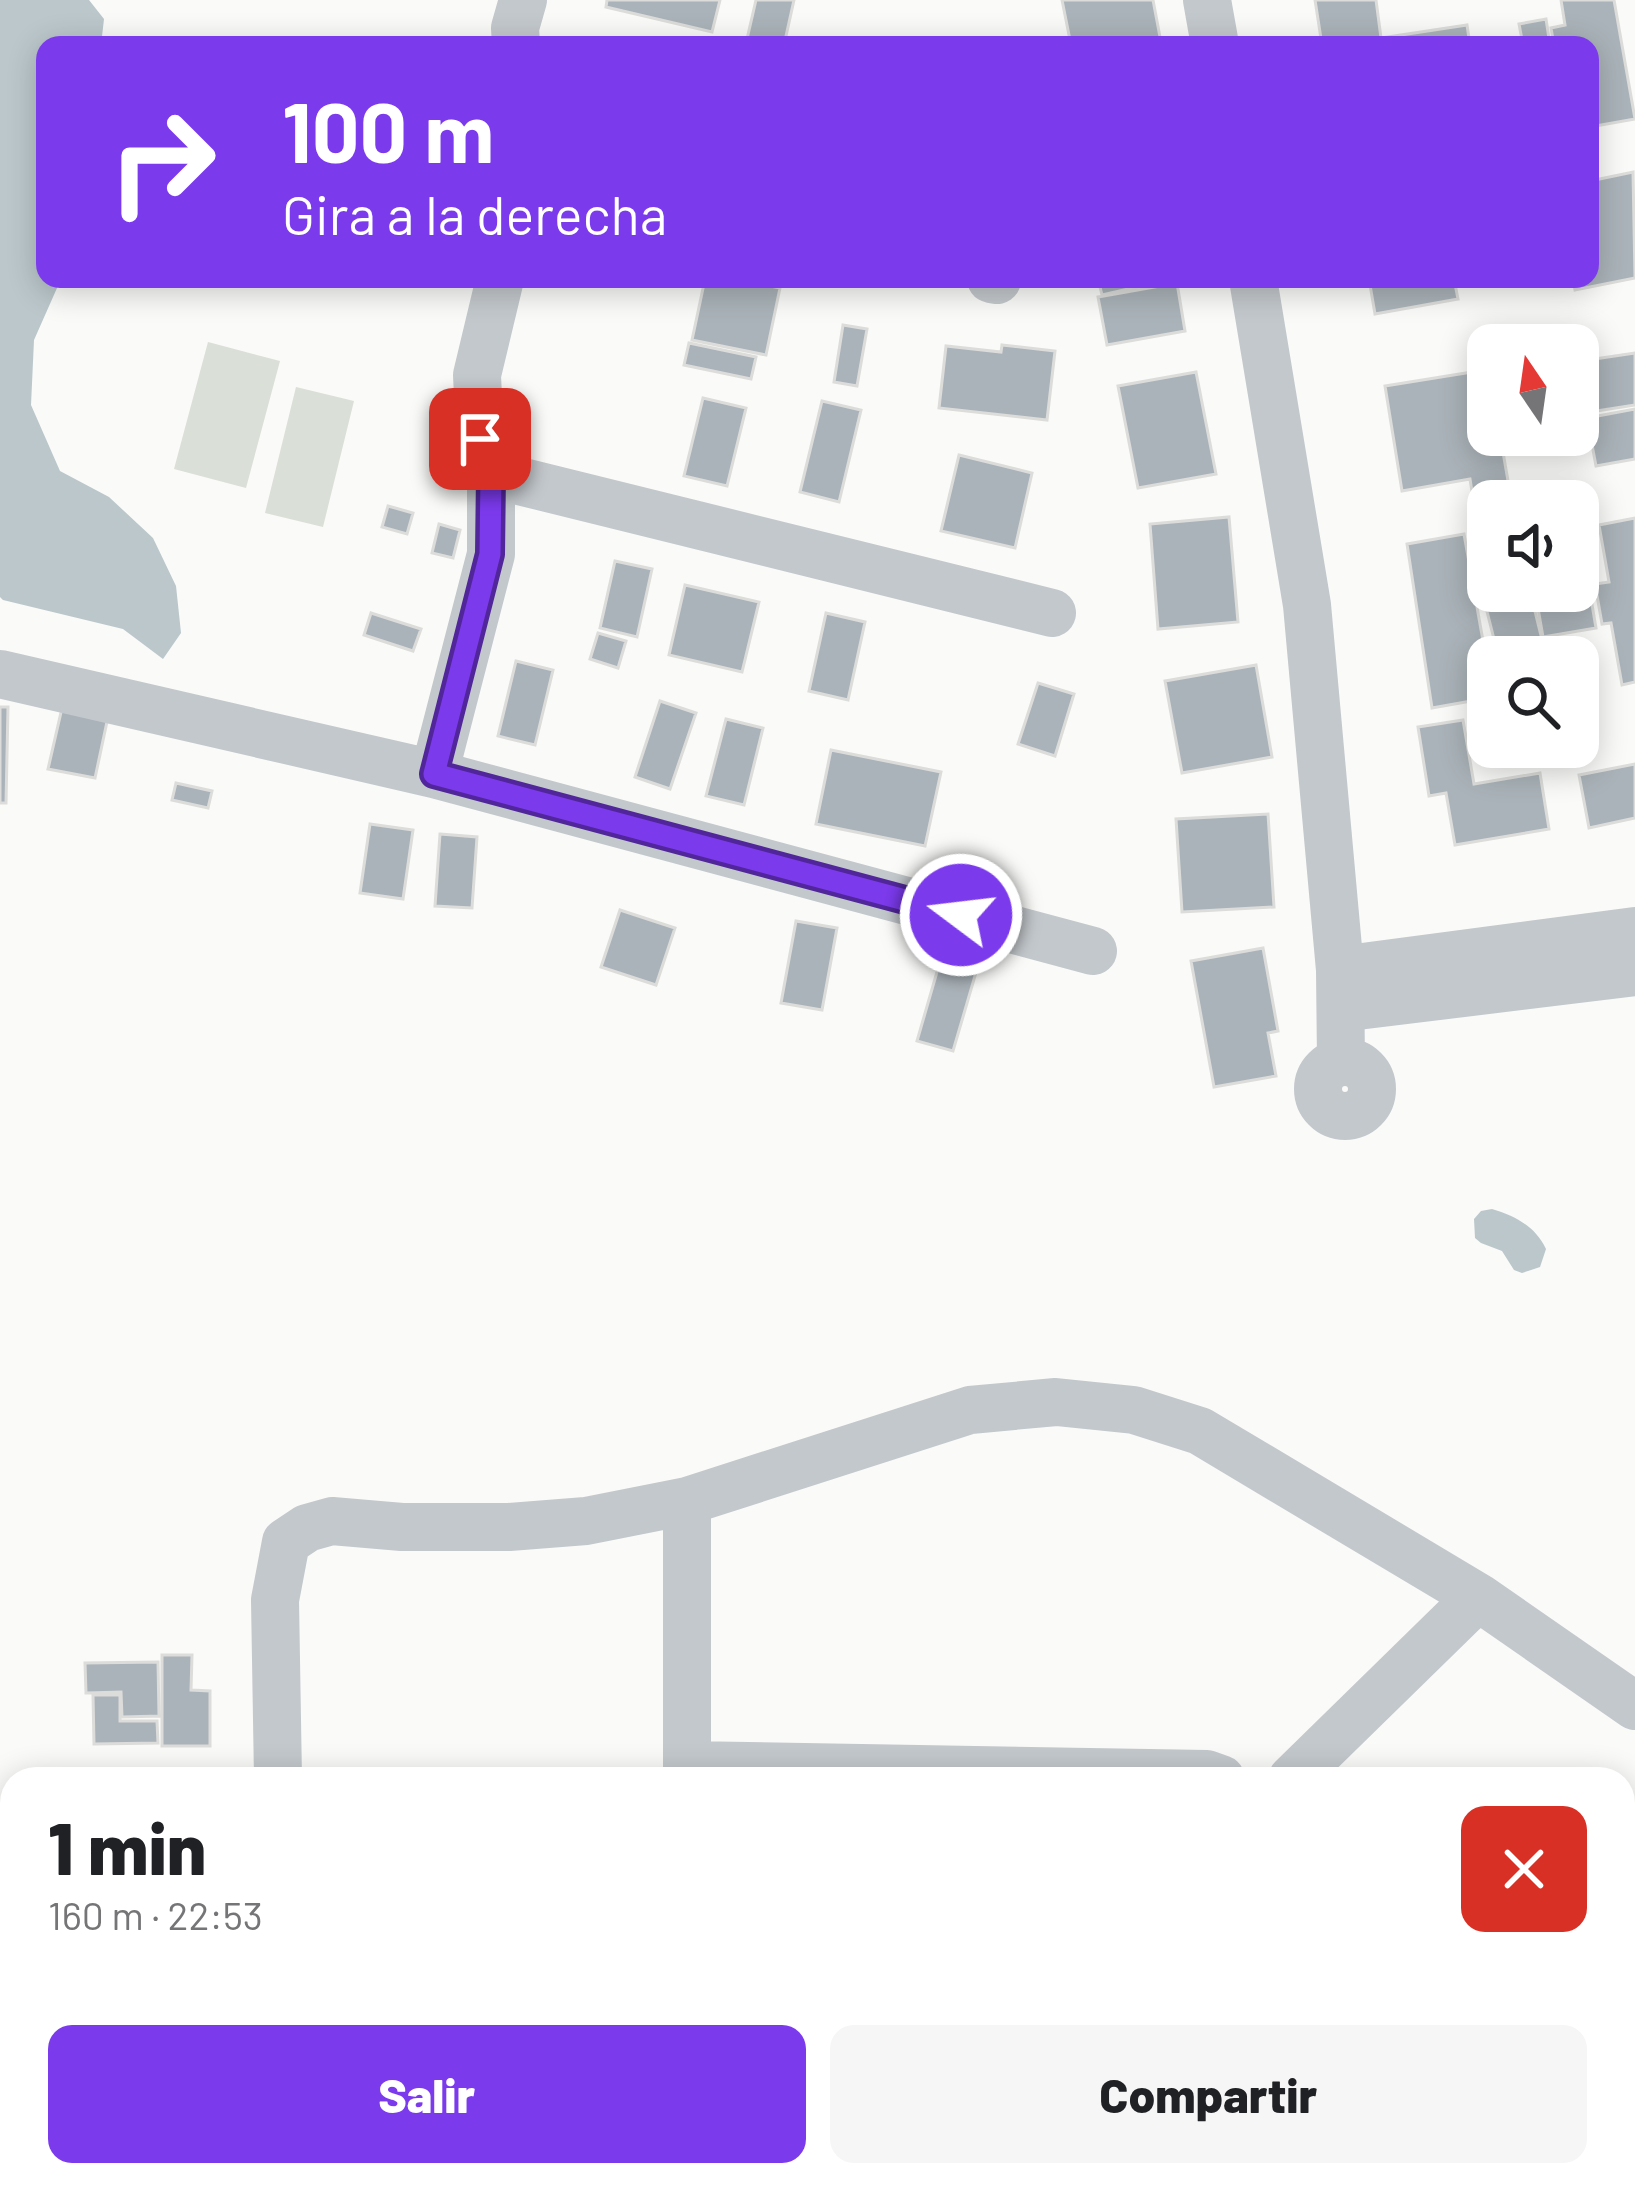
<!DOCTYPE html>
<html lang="es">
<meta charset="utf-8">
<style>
:root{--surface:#fff;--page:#f6f6f6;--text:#202124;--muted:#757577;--accent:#7c3aed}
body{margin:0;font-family:Barlow,sans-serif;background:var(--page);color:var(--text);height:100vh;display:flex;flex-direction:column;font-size:45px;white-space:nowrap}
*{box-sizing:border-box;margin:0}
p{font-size:39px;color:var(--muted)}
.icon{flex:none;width:66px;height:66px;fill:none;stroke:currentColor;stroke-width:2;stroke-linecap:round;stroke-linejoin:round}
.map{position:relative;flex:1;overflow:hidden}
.drawer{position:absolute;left:0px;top:1767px;width:1635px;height:420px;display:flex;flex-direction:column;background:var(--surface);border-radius:36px 36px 0 0;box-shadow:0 6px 30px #0003}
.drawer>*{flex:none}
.guide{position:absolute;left:36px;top:36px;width:1563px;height:252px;border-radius:24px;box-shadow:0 6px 30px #0003;background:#7c3aed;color:#fff;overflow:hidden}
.needle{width:78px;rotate:347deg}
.controls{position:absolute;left:1467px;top:324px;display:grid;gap:24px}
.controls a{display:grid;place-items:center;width:132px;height:132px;border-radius:24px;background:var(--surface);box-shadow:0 6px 30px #0003;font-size:60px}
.pin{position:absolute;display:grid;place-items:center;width:102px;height:102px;color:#fff;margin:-51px;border-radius:24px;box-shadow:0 6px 18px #0006}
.me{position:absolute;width:132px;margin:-66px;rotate:285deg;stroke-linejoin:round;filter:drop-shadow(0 0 9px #0008)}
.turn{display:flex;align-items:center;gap:42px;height:252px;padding:0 48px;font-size:54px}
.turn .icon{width:156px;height:156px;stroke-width:2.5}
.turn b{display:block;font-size:84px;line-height:102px}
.round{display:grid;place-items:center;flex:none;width:126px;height:126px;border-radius:24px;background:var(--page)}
.overview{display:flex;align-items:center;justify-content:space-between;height:204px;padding:0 48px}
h1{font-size:72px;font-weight:800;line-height:90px}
.primary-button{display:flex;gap:24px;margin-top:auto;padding:24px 48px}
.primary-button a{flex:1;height:138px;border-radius:24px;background:var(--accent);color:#fff;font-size:48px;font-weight:800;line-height:138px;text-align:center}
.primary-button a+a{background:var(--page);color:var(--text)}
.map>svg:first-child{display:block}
.green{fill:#dadfd7}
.water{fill:#bbc7cb}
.building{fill:#aab3b9;stroke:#dcdcda;stroke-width:3}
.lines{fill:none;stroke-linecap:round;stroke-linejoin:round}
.minor{stroke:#c3c8cc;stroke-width:48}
.route-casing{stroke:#51269a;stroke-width:30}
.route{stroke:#7c3aed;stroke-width:21}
</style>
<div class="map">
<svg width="1635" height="2187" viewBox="0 0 1635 2187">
<rect width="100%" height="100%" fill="#fafaf8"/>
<path class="green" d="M208,342L280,361L246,488L174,469Z
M296,387L354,401L323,527L265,513Z"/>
<path class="water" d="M0,0H89L104,19L101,45H45V279H61L34,340L31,405L60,471L109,497L153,538L176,586L181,633L163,659L123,629L3,600L0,597Z
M1492,1209C1515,1216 1535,1226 1546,1249L1540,1267L1522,1273L1514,1270L1502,1251L1481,1243L1475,1238L1474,1219L1481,1211Z"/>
<path class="building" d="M607,0H720L712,32L606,7Z
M756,0H794L784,45L747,39Z
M1062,0H1153L1160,37L1126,45H1071Z
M1315,0H1376L1381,38L1467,25L1470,45H1322Z
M1561,0H1614L1635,119L1590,127V45H1554L1551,28L1565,25Z
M1546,19L1550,45H1523L1519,24Z
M1633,172L1635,278L1575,290L1573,279H1590V181Z
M705,279H737L780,288L766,355L692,340Z
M1098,279H1172L1102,295Z
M1369,279H1454L1458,299L1375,314Z
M1177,283L1185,331L1107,345L1098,297Z
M843,325L867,329L857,386L834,382Z
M689,343L756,357L751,379L684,365Z
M1002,345L1055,351L1047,420L939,408L946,346L1001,352Z
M1635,353V405L1590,412L1581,361Z
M1196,372L1216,474L1138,488L1118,386Z
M1472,372L1482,429L1488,428V435H1500L1511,498L1474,504L1470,479L1402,491L1385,386Z
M703,398L746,408L727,486L684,476Z
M822,401L861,410L839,502L800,492Z
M1635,409V459L1596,466L1587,418Z
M959,455L1032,473L1015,548L941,531Z
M388,506L413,513L407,534L382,527Z
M1229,517L1238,622L1158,629L1150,524Z
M1635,518V682L1622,685L1611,623L1602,624L1595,584L1609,582L1599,525Z
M439,524L460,530L453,558L432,553Z
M1464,534L1488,669V698L1432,708L1407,544Z
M615,561L652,569L637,637L600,628Z
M1588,581L1596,628L1543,637L1535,591H1578V583Z
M1488,582V591H1530L1545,652L1521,657L1516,638L1495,643L1480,584Z
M685,585L759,602L742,672L669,655Z
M371,613L421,629L413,651L364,635Z
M826,613L865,622L848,700L809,691Z
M598,633L626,641L618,668L590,659Z
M516,661L553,670L535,745L498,736Z
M1256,665L1272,757L1182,773L1165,681Z
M1038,683L1074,694L1055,756L1018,744Z
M660,701L696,713L670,789L635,777Z
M0,707H8L6,803H0Z
M62,708L108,717L95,778L48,769Z
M726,719L763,728L744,805L706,796Z
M1463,720L1474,784L1540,773L1549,829L1455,845L1446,793L1429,796L1418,727Z
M831,750L941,772L925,846L816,824Z
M1635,764V818L1589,828L1579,775Z
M176,783L212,791L208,808L172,800Z
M1268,814L1274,907L1182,912L1176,819Z
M370,824L413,830L403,899L360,893Z
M440,834L477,837L472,908L435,906Z
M620,910L675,928L656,985L601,967Z
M796,921L837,928L822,1010L781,1003Z
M1263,948L1278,1031L1268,1033L1276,1076L1214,1087L1191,961Z
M941,958L977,969L953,1051L917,1041Z
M162,1655H192L191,1690L210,1691V1746H162Z
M158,1662L159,1716L122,1717L121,1692L86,1693L85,1663Z
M93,1695H120V1721H157L158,1743L94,1744Z
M1635,1897V1990L1623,1992V1899Z"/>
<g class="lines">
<path class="minor" d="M1207,0L1215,45
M516,45L515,28L523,0
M991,279L997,280
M1253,279L1307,605L1340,970L1341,1062
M491,474L1052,613
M0,674L434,774L1093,951
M434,774L491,554V474L480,439L477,375L500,279
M1340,970L1635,931
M1341,1008L1635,972
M1318 1089a27 27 0 1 1 54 0a27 27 0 1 1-54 0Z
M688,1765L1207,1774L1221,1779
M278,1779L275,1600L286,1542L307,1528L332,1521L402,1527H509L586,1521L687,1501L970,1410L1056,1402L1134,1410L1200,1431L1478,1597L1635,1706
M687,1779V1501
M1292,1779L1478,1597
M275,2175V2187
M324,2175L330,2187
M792,2175L800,2187
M1288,2187V2175"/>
</g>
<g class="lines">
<defs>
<path id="route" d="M480,439L491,474L490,554L434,774L961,915"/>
</defs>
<use href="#route" class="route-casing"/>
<use href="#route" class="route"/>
</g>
</svg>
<div class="controls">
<a><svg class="needle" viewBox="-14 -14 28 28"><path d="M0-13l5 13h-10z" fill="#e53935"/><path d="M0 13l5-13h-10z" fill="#757577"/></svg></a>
<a><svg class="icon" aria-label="sound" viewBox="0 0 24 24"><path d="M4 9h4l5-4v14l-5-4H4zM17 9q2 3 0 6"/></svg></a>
<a><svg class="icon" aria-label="search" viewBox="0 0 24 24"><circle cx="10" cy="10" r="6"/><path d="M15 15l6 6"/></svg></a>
</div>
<div class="pin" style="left:480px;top:439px;background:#d93025"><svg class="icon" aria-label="arrive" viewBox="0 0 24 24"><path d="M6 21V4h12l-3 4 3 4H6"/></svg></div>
<svg class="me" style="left:961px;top:915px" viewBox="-20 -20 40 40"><circle r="17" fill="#7c3aed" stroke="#fff" stroke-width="3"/><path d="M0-11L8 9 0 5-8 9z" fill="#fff"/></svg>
<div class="guide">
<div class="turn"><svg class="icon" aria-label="right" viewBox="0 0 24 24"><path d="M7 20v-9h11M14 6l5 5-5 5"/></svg><div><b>100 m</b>Gira a la derecha</div></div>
</div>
<section class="drawer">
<div class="overview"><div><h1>1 min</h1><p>160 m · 22:53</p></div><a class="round" style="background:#d93025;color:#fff"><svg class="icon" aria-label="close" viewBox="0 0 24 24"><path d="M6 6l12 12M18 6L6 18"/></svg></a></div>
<div class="primary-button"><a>Salir</a><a>Compartir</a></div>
</section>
</div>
